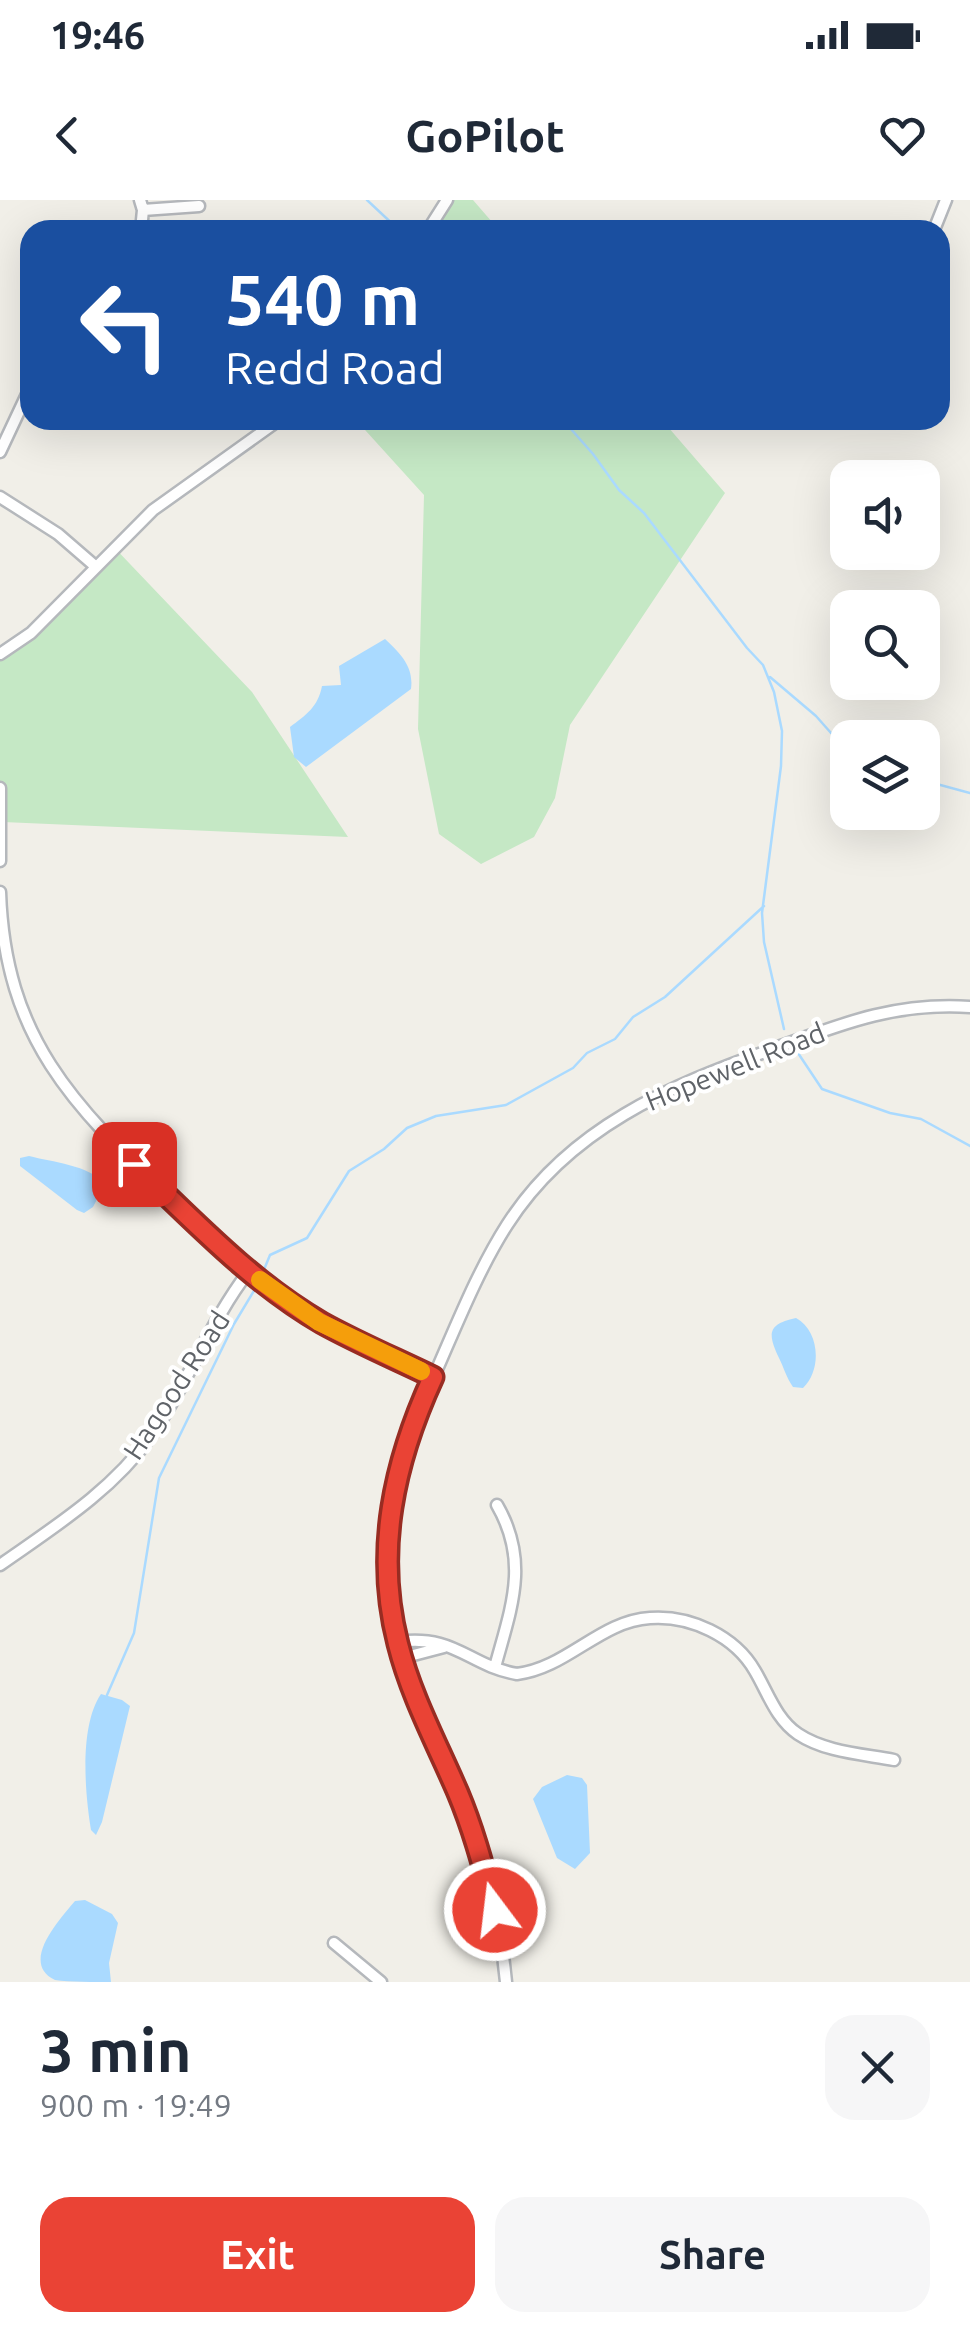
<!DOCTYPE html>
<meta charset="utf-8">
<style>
:root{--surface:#fff;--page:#f6f6f7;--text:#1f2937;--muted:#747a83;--accent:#ea4335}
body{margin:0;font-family:Ubuntu,sans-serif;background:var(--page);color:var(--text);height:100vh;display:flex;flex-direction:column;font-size:38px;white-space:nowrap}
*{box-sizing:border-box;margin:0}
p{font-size:32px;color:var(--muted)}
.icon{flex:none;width:55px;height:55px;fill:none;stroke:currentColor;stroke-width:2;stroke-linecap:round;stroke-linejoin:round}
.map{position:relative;height:1782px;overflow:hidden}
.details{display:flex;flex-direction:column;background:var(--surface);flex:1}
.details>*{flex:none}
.banner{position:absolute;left:20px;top:20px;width:930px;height:210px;border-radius:30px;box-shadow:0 10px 40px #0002;background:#1a4fa0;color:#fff;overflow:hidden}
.controls{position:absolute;left:830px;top:260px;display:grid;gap:20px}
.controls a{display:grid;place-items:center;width:110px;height:110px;border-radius:20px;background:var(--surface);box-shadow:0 10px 40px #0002;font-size:50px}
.pin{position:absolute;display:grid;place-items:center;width:85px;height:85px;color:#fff;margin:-42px;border-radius:20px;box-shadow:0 5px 15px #0006}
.me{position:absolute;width:110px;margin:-55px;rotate:345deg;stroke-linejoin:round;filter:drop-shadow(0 0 8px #0008)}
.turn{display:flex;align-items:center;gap:35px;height:210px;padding:0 40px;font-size:45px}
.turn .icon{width:130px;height:130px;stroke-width:2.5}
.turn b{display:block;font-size:70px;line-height:85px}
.round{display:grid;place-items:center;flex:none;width:105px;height:105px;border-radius:30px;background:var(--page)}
.summary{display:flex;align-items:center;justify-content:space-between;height:170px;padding:0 40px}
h1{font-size:60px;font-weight:600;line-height:75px}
.cta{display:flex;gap:20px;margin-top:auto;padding:20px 40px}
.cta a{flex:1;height:115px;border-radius:30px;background:var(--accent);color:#fff;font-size:40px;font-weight:600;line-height:115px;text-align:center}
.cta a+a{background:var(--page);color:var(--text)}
.status{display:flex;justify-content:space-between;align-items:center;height:70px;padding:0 50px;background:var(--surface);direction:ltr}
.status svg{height:28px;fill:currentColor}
header{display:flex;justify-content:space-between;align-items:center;height:130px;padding:0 40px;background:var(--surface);font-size:45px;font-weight:600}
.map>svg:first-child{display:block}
.green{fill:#c5e8c5}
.water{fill:#aadaff}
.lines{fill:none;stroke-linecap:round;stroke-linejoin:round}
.stream{stroke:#aadaff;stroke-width:2.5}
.minor-casing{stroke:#b5b8bc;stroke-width:15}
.minor{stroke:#fff;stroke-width:10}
.route-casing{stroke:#982c22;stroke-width:25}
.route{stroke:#ea4335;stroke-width:18}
.slow{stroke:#f59e0b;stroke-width:18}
.labels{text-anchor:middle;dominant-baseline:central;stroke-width:8;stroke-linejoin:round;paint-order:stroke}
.street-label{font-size:28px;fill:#5f6368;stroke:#fff}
</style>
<div class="status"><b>19:46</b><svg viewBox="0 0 49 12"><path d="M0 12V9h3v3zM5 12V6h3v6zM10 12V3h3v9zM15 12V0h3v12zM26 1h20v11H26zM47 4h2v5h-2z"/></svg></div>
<header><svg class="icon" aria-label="back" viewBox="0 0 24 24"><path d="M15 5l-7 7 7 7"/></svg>GoPilot<svg class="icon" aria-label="heart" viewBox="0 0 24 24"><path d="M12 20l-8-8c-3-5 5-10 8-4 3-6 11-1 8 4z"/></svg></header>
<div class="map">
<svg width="970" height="1782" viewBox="0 0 970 1782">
<rect width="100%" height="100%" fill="#f1efe8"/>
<path class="green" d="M449,0H473L499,30H429Z
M356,220H662L725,293L570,525L555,598L534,637L481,664L439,634L418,529L424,295Z
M110,343L252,492L348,637L3,622L0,651V452L42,420Z"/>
<path class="water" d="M385,439C401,454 414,467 411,489L306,567L294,557L290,527C306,515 318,507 322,486L341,485L339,466Z
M29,956C52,962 89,965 105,984L93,1007L84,1013L77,1010L20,966V958Z
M796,1118C820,1131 822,1170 803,1188L793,1187C786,1177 784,1168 779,1158C767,1133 768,1124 796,1118Z
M101,1494L122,1500L130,1506L129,1510L102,1622L96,1635L91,1630C85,1594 79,1526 101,1494Z
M567,1575L582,1578L587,1585L590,1653L575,1669L557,1658L533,1599L542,1587Z
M85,1700L112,1714L118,1723L109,1763L111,1782C95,1782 69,1782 55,1780C19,1763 60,1719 75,1701Z"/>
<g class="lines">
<path class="stream" d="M367,0L399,30
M563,220L593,254L619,290L644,313L747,448L763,465L774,492L782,531L781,566L762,713L764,742L784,829
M770,477L816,516L831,533L848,543
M922,580L970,593
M798,853L822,889L890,913L921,919L970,946
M261,1077L270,1055L307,1038L349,971L384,949L407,928L436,916L506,905L573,868L587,853L615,839L633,817L665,797L764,706
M107,1495L134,1433L159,1278L234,1124L258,1084"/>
<defs>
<path id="minor" d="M140,0L143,10L141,30
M143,10L199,6
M428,30L447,0
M934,30L946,0
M0,252L30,188
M0,297L58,334L95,366
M0,454L31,433L153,310L279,220
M0,588V661
M0,692C5,838 73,905 171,999C217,1043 264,1086 317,1120C353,1143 395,1159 433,1177
M0,1365C54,1327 112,1291 151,1236C188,1184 210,1121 249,1071
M397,1442C456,1434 467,1465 517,1474C567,1468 600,1421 650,1418C690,1415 735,1436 755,1471C768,1493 776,1519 798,1534C825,1552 862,1554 894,1560
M402,1458L444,1447
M495,1467C511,1408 530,1362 497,1305
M334,1743L381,1782
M506,1782C500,1717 483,1652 457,1592C428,1522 393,1455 387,1378C382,1302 407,1235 438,1167C459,1119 479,1069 507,1025C569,928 669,886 773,849C841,824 895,802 970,807"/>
</defs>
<use href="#minor" class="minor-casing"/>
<use href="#minor" class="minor"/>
</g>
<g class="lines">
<defs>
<path id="route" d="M134,964C193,1020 251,1082 322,1123C358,1143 396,1159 433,1177C394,1262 374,1351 398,1444C411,1496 437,1544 458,1593C474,1631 484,1670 495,1710"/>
</defs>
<use href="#route" class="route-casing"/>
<use href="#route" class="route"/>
<path class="slow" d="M260,1080L319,1122L421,1171"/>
</g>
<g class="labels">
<g class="street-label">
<text transform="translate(735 866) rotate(-22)">Hopewell Road</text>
<text transform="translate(176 1185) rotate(-57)">Hagood Road</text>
</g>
</g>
</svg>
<div class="controls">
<a><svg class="icon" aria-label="sound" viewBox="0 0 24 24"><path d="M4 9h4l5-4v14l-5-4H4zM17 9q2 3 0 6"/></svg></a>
<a><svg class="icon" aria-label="search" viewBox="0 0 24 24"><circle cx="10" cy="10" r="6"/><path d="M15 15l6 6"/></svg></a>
<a><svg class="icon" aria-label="layers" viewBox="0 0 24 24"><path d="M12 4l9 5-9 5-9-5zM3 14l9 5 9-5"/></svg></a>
</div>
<div class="pin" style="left:134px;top:964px;background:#d93025"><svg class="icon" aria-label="arrive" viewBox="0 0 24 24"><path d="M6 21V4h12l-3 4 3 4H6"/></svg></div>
<svg class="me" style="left:495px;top:1710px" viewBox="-20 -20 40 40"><circle r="17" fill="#ea4335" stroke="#fff" stroke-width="3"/><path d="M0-11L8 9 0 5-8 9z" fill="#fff"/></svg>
<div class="banner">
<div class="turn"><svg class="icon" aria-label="left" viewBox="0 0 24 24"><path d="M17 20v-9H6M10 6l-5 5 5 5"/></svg><div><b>540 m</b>Redd Road</div></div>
</div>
</div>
<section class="details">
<div class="summary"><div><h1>3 min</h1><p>900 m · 19:49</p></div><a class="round"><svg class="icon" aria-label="close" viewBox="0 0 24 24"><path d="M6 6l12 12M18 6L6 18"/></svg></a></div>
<div class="cta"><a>Exit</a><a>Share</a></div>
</section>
